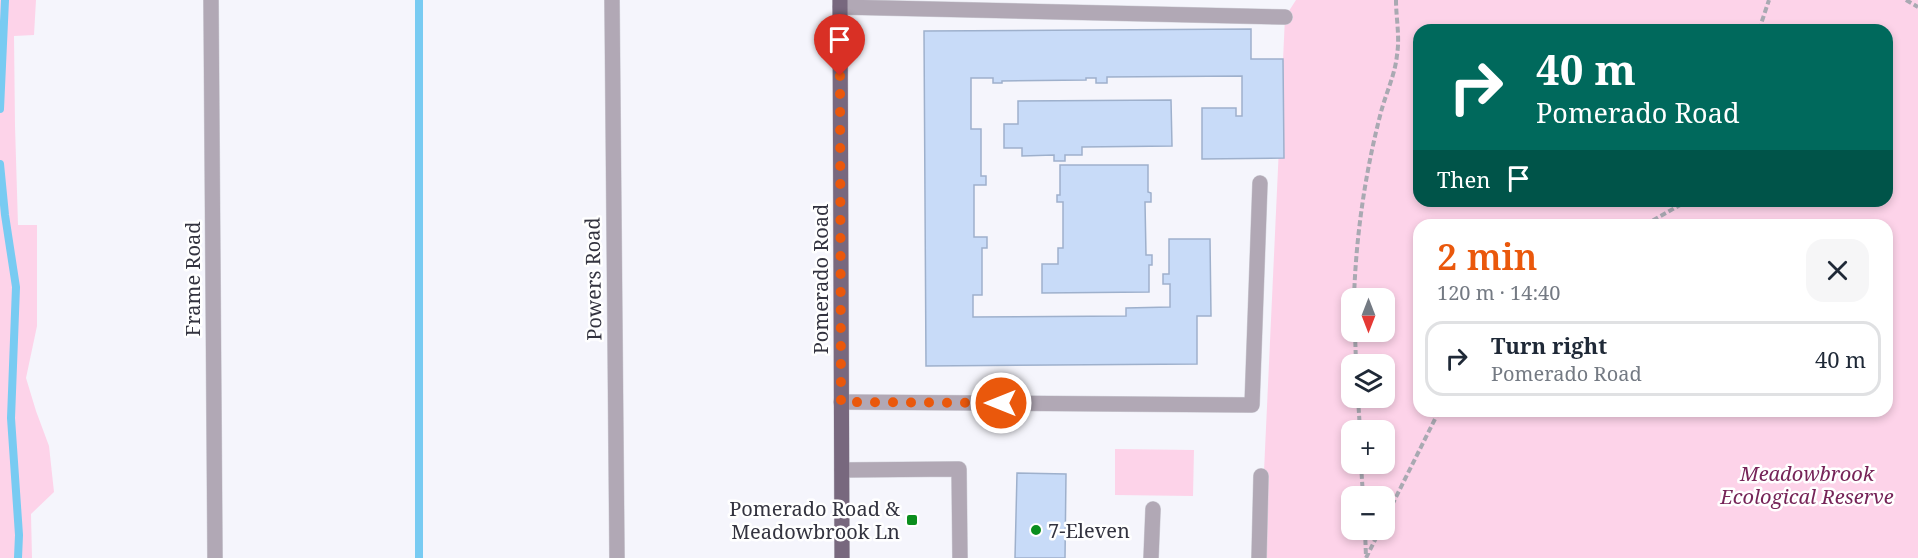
<!DOCTYPE html>
<meta charset="utf-8">
<style>
:root{--surface:#fff;--page:#f6f6f7;--text:#1f2937;--muted:#747a83;--line:#e0e1e3;--accent:#ea580c}
body{margin:0;font-family:"Noto Serif",serif;background:var(--page);color:var(--text);height:100vh;display:flex;flex-direction:column;font-size:22px;white-space:nowrap}
*{box-sizing:border-box;margin:0}
p{font-size:20px;color:var(--muted)}
.icon{flex:none;width:33px;height:33px;fill:none;stroke:currentColor;stroke-width:2;stroke-linecap:round;stroke-linejoin:round}
.map{position:relative;flex:1;overflow:hidden}
.side{position:absolute;left:1413px;top:219px;width:480px;height:198px;display:flex;flex-direction:column;background:var(--surface);border-radius:18px;box-shadow:0 3px 9px #0003}
.side>*{flex:none}
.guide{position:absolute;left:1413px;top:24px;width:480px;height:183px;border-radius:18px;box-shadow:0 3px 9px #0003;background:#00695c;color:#fff;overflow:hidden}
.needle{width:39px;rotate:180deg}
.controls{position:absolute;left:1341px;top:288px;display:grid;gap:12px}
.controls a{display:grid;place-items:center;width:54px;height:54px;border-radius:12px;background:var(--surface);box-shadow:0 3px 9px #0003;font-size:30px}
.pin{position:absolute;display:grid;place-items:center;width:51px;height:51px;color:#fff;margin:-62px -26px;border-radius:50% 50% 50% 0;rotate:-45deg;box-shadow:0 0 6px #0007}
.pin .icon{rotate:45deg}
.me{position:absolute;width:66px;margin:-33px;rotate:270deg;stroke-linejoin:round;filter:drop-shadow(0 0 4px #0008)}
.turn{display:flex;align-items:center;gap:21px;height:126px;padding:0 24px;font-size:27px}
.turn .icon{width:78px;height:78px;stroke-width:2.5}
.turn b{display:block;font-size:42px;line-height:51px}
.then{display:flex;align-items:center;height:57px;padding:0 24px;background:#0003;gap:12px;font-size:22px}
.round{display:grid;place-items:center;flex:none;width:63px;height:63px;border-radius:18px;background:var(--page)}
.head{display:flex;align-items:center;justify-content:space-between;height:102px;padding:0 24px}
h1{font-size:36px;font-weight:600;line-height:45px;color:var(--accent)}
ul{padding:0;list-style:none}
li{display:flex;align-items:center;gap:18px;height:75px;margin:0 12px 9px;padding:0 12px;border:3px solid var(--line);border-radius:18px}
li div{flex:1}
li b{display:block;font-size:22px}
li em{font-style:normal}
.map>svg:first-child{display:block}
.green{fill:#fdd3e9;fill-rule:evenodd}
.lines{fill:none;stroke-linecap:round;stroke-linejoin:round}
.stream{stroke:#78cbf2;stroke-width:8}
.building{fill:#c8dbf8;stroke:#9eb0cc;stroke-width:1.5}
.lane-casing{stroke:#d2d2da;stroke-width:16}
.street-casing{stroke:#d2d2da;stroke-width:16}
.primary-casing{stroke:#d2d2da;stroke-width:16}
.path{stroke:#a9a9b2;stroke-width:4;stroke-dasharray:6 3;stroke-linecap:butt}
.lane{stroke:#b1a8b5;stroke-width:15}
.street{stroke:#b1a8b5;stroke-width:15}
.primary{stroke:#78687e;stroke-width:15}
.route{stroke:#ea580c;stroke-width:10;stroke-dasharray:0 18}
.poi-dot{fill:#0a8e1d;stroke:#fff;stroke-width:2}
.labels{text-anchor:middle;dominant-baseline:central;stroke-width:5;stroke-linejoin:round;paint-order:stroke}
.street-label{font-size:20px;fill:#33333f;stroke:#fff}
.park-label{font-size:20px;font-style:italic;fill:#762458;stroke:#fff}
.poi-label{font-size:20px;fill:#33333f;stroke:#fff;text-anchor:end}
</style>
<div class="map">
<svg width="1918" height="558" viewBox="0 0 1918 558">
<rect width="100%" height="100%" fill="#f5f5fc"/>
<path class="green" d="M0,0H36L34,35L14,36L15,126L18,225H37V326L26,378L36,411L49,446L54,492L31,514L32,558H0Z
M1296,0H1918V558H1260L1285,17ZM1419,30H1887V201H1419ZM1419,225H1887V411H1419ZM1352,298H1384V332H1352ZM1352,364H1384V398H1352ZM1352,430H1384V464H1352ZM1352,496H1384V530H1352Z
M1115,449L1194,450L1193,496L1115,495Z"/>
<g class="lines">
<path class="stream" d="M0,109L5,0
M0,164L5,215L16,287L11,418L19,535L18,558
M419,558V0"/>
</g>
<path class="building" d="M1251,29V59H1283L1284,158L1202,159V108H1236V116H1242V76L1107,77V83H1096V78H1086V80L1002,81V83H993V78H971V129H981V176H986V185H974V237H987V248H982V295H973V317L1126,316V308L1170,307V284H1163V274H1169V239H1210L1211,316H1197V364L926,366L924,31Z
M1171,100L1172,146L1082,147V155H1065V161H1054V155L1022,156V148H1004V124H1018V101Z
M1060,165H1148V192L1151,193V202H1145L1146,255H1152V265H1149V292L1042,293V264H1058V248H1063V202H1057V195H1060Z
M1017,473L1066,474L1065,558H1015Z"/>
<g class="lines">
<defs>
<path id="lane" d="M840,7L1285,17
M841,402L1252,405L1260,183
M842,470L959,469L960,558
M1151,558L1153,509
M1259,558L1261,476"/>
<path id="street" d="M211,0L215,558
M612,0L617,558"/>
<path id="primary" d="M840,0L842,558"/>
</defs>
<use href="#lane" class="lane-casing"/>
<use href="#street" class="street-casing"/>
<use href="#primary" class="primary-casing"/>
<path class="path" d="M1906,0L1918,7
M1759,30L1769,0
M1645,225L1687,201
M1354,298C1356,236 1365,173 1381,112C1386,93 1395,75 1397,55C1400,37 1396,18 1396,0
M1355,332L1356,364
M1358,398L1360,430
M1361,464L1363,496
M1384,521L1439,411
M1365,530L1366,557
M1366,558L1380,530"/>
<use href="#lane" class="lane"/>
<use href="#street" class="street"/>
<use href="#primary" class="primary"/>
</g>
<g class="lines">
<path class="route" d="M840,76L841,402L1001,403"/>
</g>
<g class="poi-dot">
<rect x="906" y="514" width="12" height="12" rx="3"/>
<circle cx="1036" cy="530" r="6"/>
</g>
<g class="labels">
<g class="street-label">
<text transform="translate(192 279) rotate(-90)">Frame Road</text>
<text transform="translate(593 279) rotate(-91)">Powers Road</text>
<text transform="translate(820 279) rotate(-90)">Pomerado Road</text>
</g>
<g class="park-label">
<text x="1807" y="473">Meadowbrook<tspan x="1807" dy="23">Ecological Reserve</tspan></text>
</g>
<g class="poi-label">
<text x="900" y="508">Pomerado Road &amp;<tspan x="900" dy="23">Meadowbrook Ln</tspan></text>
<text x="1048" y="530" text-anchor="start">7-Eleven</text>
</g>
</g>
</svg>
<div class="controls">
<a><svg class="needle" viewBox="-14 -14 28 28"><path d="M0-13l5 13h-10z" fill="#e53935"/><path d="M0 13l5-13h-10z" fill="#747a83"/></svg></a>
<a><svg class="icon" aria-label="layers" viewBox="0 0 24 24"><path d="M12 4l9 5-9 5-9-5zM3 14l9 5 9-5"/></svg></a>
<a>+</a>
<a>−</a>
</div>
<div class="pin" style="left:840px;top:76px;background:#d93025"><svg class="icon" aria-label="arrive" viewBox="0 0 24 24"><path d="M6 21V4h12l-3 4 3 4H6"/></svg></div>
<svg class="me" style="left:1001px;top:403px" viewBox="-20 -20 40 40"><circle r="17" fill="#ea580c" stroke="#fff" stroke-width="3"/><path d="M0-11L8 9 0 5-8 9z" fill="#fff"/></svg>
<div class="guide">
<div class="turn"><svg class="icon" aria-label="right" viewBox="0 0 24 24"><path d="M7 20v-9h11M14 6l5 5-5 5"/></svg><div><b>40 m</b>Pomerado Road</div></div>
<div class="then">Then<svg class="icon" aria-label="arrive" viewBox="0 0 24 24"><path d="M6 21V4h12l-3 4 3 4H6"/></svg></div>
</div>
<section class="side">
<div class="head"><div><h1>2 min</h1><p>120 m · 14:40</p></div><a class="round"><svg class="icon" aria-label="close" viewBox="0 0 24 24"><path d="M6 6l12 12M18 6L6 18"/></svg></a></div>
<ul>
<li><svg class="icon" aria-label="right" viewBox="0 0 24 24"><path d="M7 20v-9h11M14 6l5 5-5 5"/></svg><div><b>Turn right</b><p>Pomerado Road</p></div><em>40 m</em></li>
</ul>
</section>
</div>
